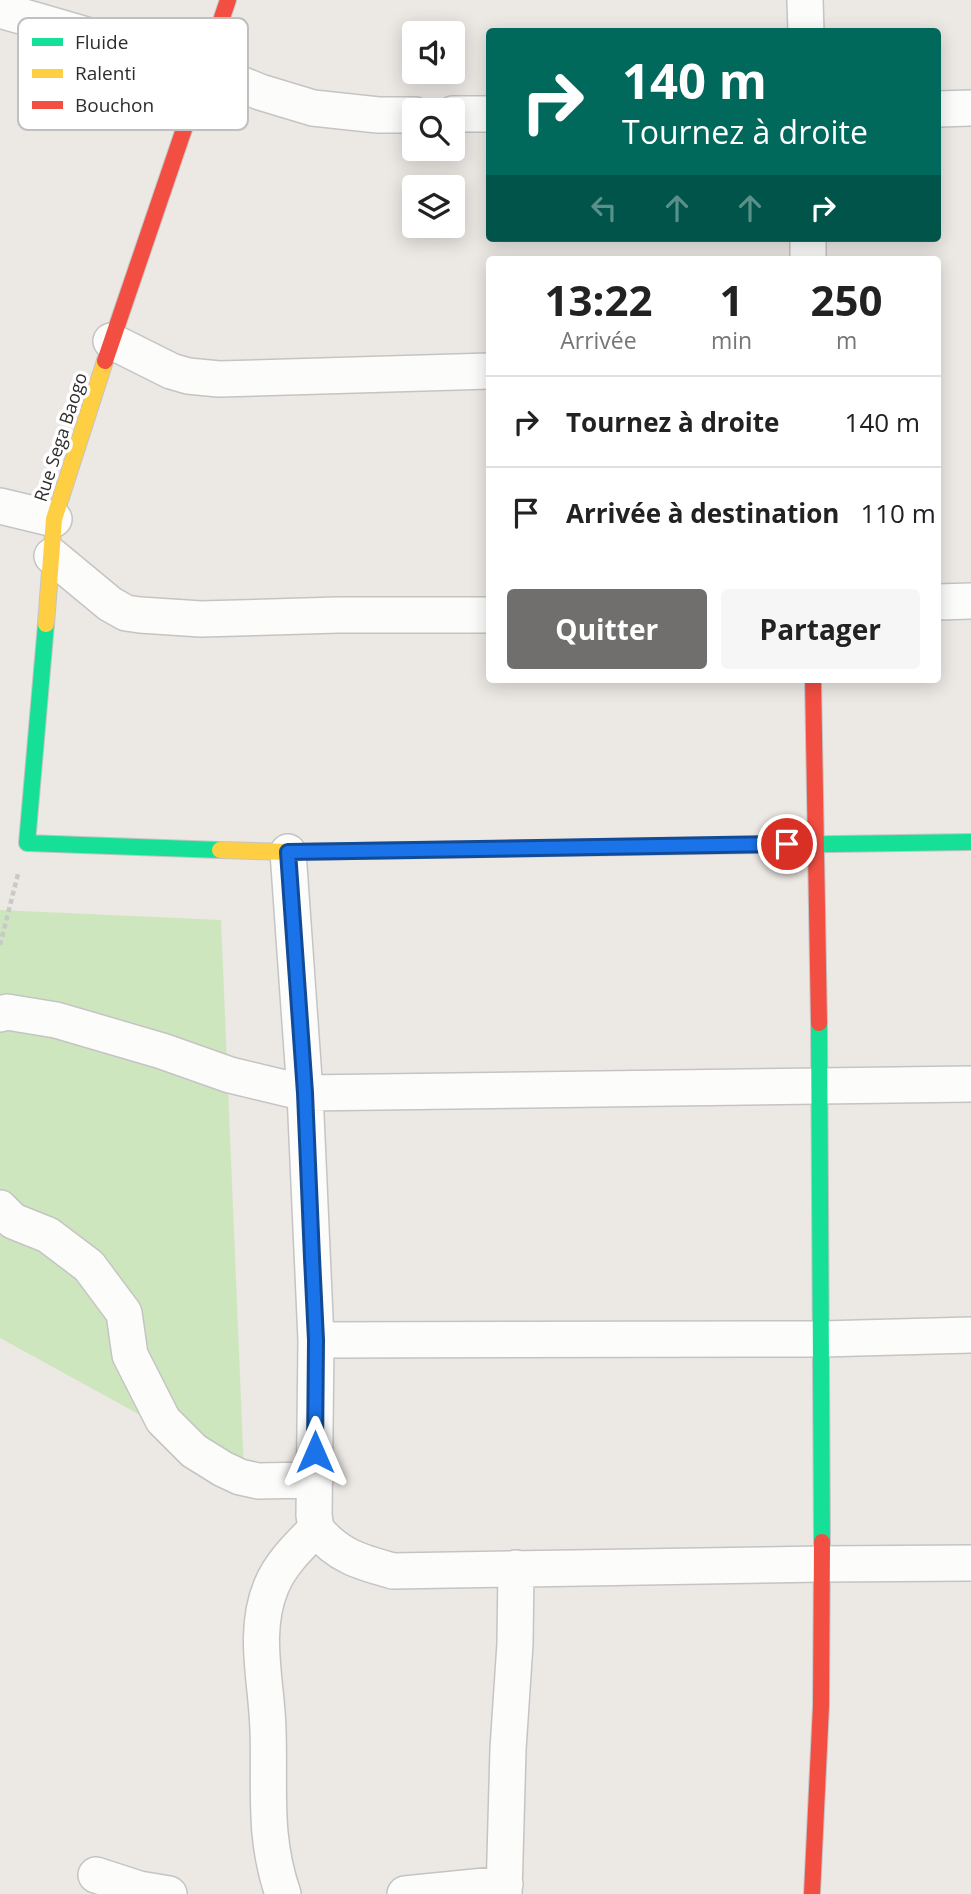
<!DOCTYPE html>
<html lang="fr">
<meta charset="utf-8">
<style>
:root{--surface:#fff;--page:#f6f6f6;--text:#222;--muted:#767676;--line:#e0e0e0;--accent:#706f6e}
body{margin:0;font-family:"Open Sans",sans-serif;background:var(--page);color:var(--text);height:100vh;display:flex;flex-direction:column;font-size:26px;white-space:nowrap}
*{box-sizing:border-box;margin:0}
p{font-size:23px;color:var(--muted)}
.icon{flex:none;width:38px;height:38px;fill:none;stroke:currentColor;stroke-width:2;stroke-linecap:round;stroke-linejoin:round}
.map{position:relative;flex:1;overflow:hidden}
.details{position:absolute;left:486px;top:256px;width:455px;height:427px;display:flex;flex-direction:column;background:var(--surface);border-radius:7px;box-shadow:0 4px 18px #0003}
.details>*{flex:none}
.hud{position:absolute;left:486px;top:28px;width:455px;height:214px;border-radius:7px;box-shadow:0 4px 18px #0003;background:#00695c;color:#fff;overflow:hidden}
.buttons{position:absolute;left:402px;top:21px;display:grid;gap:14px}
.buttons a{display:grid;place-items:center;width:63px;height:63px;border-radius:7px;background:var(--surface);box-shadow:0 4px 18px #0003;font-size:35px}
.pin{position:absolute;display:grid;place-items:center;width:60px;height:60px;color:#fff;margin:-30px;border:4px solid #fff;border-radius:50%;box-shadow:0 2px 7px #0007}
.me{position:absolute;width:77px;margin:-38px;rotate:0deg;stroke-linejoin:round;filter:drop-shadow(0 0 5px #0008)}
.turn{display:flex;align-items:center;gap:24px;height:147px;padding:0 21px;font-size:32px}
.turn .icon{width:91px;height:91px;stroke-width:2.5}
.turn b{display:block;font-size:49px;line-height:60px}
.lanes{display:flex;align-items:center;height:66px;padding:0 21px;background:#0003;justify-content:center;gap:35px;direction:ltr}
.lanes .off{opacity:.35}
.eta{display:flex;justify-content:space-evenly;align-items:center;height:119px;text-align:center}
.eta b{font-size:42px;font-weight:700;line-height:49px}
.primary-button{display:flex;gap:14px;margin-top:auto;padding:14px 21px}
.primary-button a{flex:1;height:80px;border-radius:7px;background:var(--accent);color:#fff;font-size:28px;font-weight:700;line-height:80px;text-align:center}
.primary-button a+a{background:var(--page);color:var(--text)}
ul{padding:0;list-style:none}
li{display:flex;align-items:center;gap:21px;height:91px;padding:0 21px;border-top:2px solid var(--line)}
li div{flex:1}
li b{display:block;font-size:26px}
li em{font-style:normal}
.map>svg:first-child{display:block}
.green{fill:#cee6be}
.lines{fill:none;stroke-linecap:round;stroke-linejoin:round}
.street-casing{stroke:#c5c4c5;stroke-width:38}
.fast-casing{stroke:#c5c4c5;stroke-width:18}
.slow-casing{stroke:#c5c4c5;stroke-width:18}
.jam-casing{stroke:#c5c4c5;stroke-width:18}
.path{stroke:#c9c9c8;stroke-width:4.5;stroke-dasharray:5 3.5;stroke-linecap:butt}
.street{stroke:#fcfcfb;stroke-width:35}
.fast{stroke:#16e098;stroke-width:16}
.slow{stroke:#ffcf43;stroke-width:16}
.jam{stroke:#f24e42;stroke-width:16}
.route-casing{stroke:#114b97;stroke-width:18}
.route{stroke:#1a73e8;stroke-width:12}
.labels{text-anchor:middle;dominant-baseline:central;stroke-width:7;stroke-linejoin:round;paint-order:stroke}
.street-label{font-size:18px;fill:#2e2e2e;stroke:#fff}
.key{fill:#fff;stroke:#c0c0c0;stroke-width:2}
.key-label{font-size:19px;fill:#2e2e2e}
</style>
<div class="map">
<svg width="971" height="1894" viewBox="0 0 971 1894">
<rect width="100%" height="100%" fill="#ece8e4"/>
<path class="green" d="M0,910L221,920L244,1472L0,1338Z"/>
<g class="lines">
<defs>
<path id="street" d="M805,0L806,32
M0,10L204,69L260,92L313,108L378,115H415
M938,109L971,108
M453,114H490
M808,259V238
M111,341L171,371L188,376L219,379L490,371
M0,506L54,519
M52,556L110,604L126,613L140,615L201,619L338,615H490
M938,602L971,601
M288,852L305,1093L316,1340L314,1515L316,1529
M0,1014L7,1012L56,1020L162,1051L230,1075L305,1093L971,1084
M0,1208L13,1221L48,1235L89,1266L124,1313L130,1355L163,1420L194,1451L223,1469L240,1477L258,1481L315,1480
M316,1340L822,1339L971,1335
M316,1529C338,1556 360,1562 393,1571L822,1564L971,1563
M96,1875L139,1889L169,1894
M283,1894C263,1836 270,1790 268,1730C267,1683 252,1633 271,1587C280,1564 299,1546 316,1529
M405,1894L505,1884
M504,1894L508,1749L515,1644L516,1568"/>
<path id="fast" d="M46,624L27,843L220,850
M766,845L971,842
M819,1023L822,1542"/>
<path id="slow" d="M46,624L54,519L105,361
M220,850L288,852L766,845"/>
<path id="jam" d="M105,361L228,0
M813,679L819,1023
M812,1894L821,1706L822,1542"/>
</defs>
<use href="#street" class="street-casing"/>
<use href="#fast" class="fast-casing"/>
<use href="#slow" class="slow-casing"/>
<use href="#jam" class="jam-casing"/>
<path class="path" d="M0,945L18,874"/>
<use href="#street" class="street"/>
<use href="#fast" class="fast"/>
<use href="#slow" class="slow"/>
<use href="#jam" class="jam"/>
</g>
<g class="lines">
<defs>
<path id="route" d="M315,1452L316,1340L312,1258L305,1093L288,852L787,844"/>
</defs>
<use href="#route" class="route-casing"/>
<use href="#route" class="route"/>
</g>
<g class="labels">
<g class="street-label">
<text transform="translate(60 437) rotate(-72)">Rue Sega Baogo</text>
</g>
</g>
<rect x="18" y="18" width="230" height="112" rx="10" class="key"/>
<rect x="32" y="38" width="31" height="8" fill="#16e098"/>
<rect x="32" y="69" width="31" height="9" fill="#ffcf43"/>
<rect x="32" y="101" width="31" height="8" fill="#f24e42"/>
<g class="key-label">
<text x="75" y="49">Fluide</text>
<text x="75" y="80">Ralenti</text>
<text x="75" y="112">Bouchon</text>
</g>
</svg>
<div class="buttons">
<a><svg class="icon" aria-label="sound" viewBox="0 0 24 24"><path d="M4 9h4l5-4v14l-5-4H4zM17 9q2 3 0 6"/></svg></a>
<a><svg class="icon" aria-label="search" viewBox="0 0 24 24"><circle cx="10" cy="10" r="6"/><path d="M15 15l6 6"/></svg></a>
<a><svg class="icon" aria-label="layers" viewBox="0 0 24 24"><path d="M12 4l9 5-9 5-9-5zM3 14l9 5 9-5"/></svg></a>
</div>
<div class="pin" style="left:787px;top:844px;background:#d93025"><svg class="icon" aria-label="arrive" viewBox="0 0 24 24"><path d="M6 21V4h12l-3 4 3 4H6"/></svg></div>
<svg class="me" style="left:315px;top:1452px" viewBox="-20 -20 40 40"><path d="M0-17L14 15 0 8-14 15z" fill="#1a73e8" stroke="#fff" stroke-width="4"/></svg>
<div class="hud">
<div class="turn"><svg class="icon" aria-label="right" viewBox="0 0 24 24"><path d="M7 20v-9h11M14 6l5 5-5 5"/></svg><div><b>140 m</b>Tournez à droite</div></div>
<div class="lanes"><svg class="icon off" aria-label="left" viewBox="0 0 24 24"><path d="M17 20v-9H6M10 6l-5 5 5 5"/></svg><svg class="icon off" aria-label="ahead" viewBox="0 0 24 24"><path d="M12 20V5M6 11l6-6 6 6"/></svg><svg class="icon off" aria-label="ahead" viewBox="0 0 24 24"><path d="M12 20V5M6 11l6-6 6 6"/></svg><svg class="icon" aria-label="right" viewBox="0 0 24 24"><path d="M7 20v-9h11M14 6l5 5-5 5"/></svg></div>
</div>
<section class="details">
<div class="eta">
<div><b>13:22</b><p>Arrivée</p></div>
<div><b>1</b><p>min</p></div>
<div><b>250</b><p>m</p></div>
</div>
<ul>
<li><svg class="icon" aria-label="right" viewBox="0 0 24 24"><path d="M7 20v-9h11M14 6l5 5-5 5"/></svg><div><b>Tournez à droite</b></div><em>140 m</em></li>
<li><svg class="icon" aria-label="arrive" viewBox="0 0 24 24"><path d="M6 21V4h12l-3 4 3 4H6"/></svg><div><b>Arrivée à destination</b></div><em>110 m</em></li>
</ul>
<div class="primary-button"><a>Quitter</a><a>Partager</a></div>
</section>
</div>
